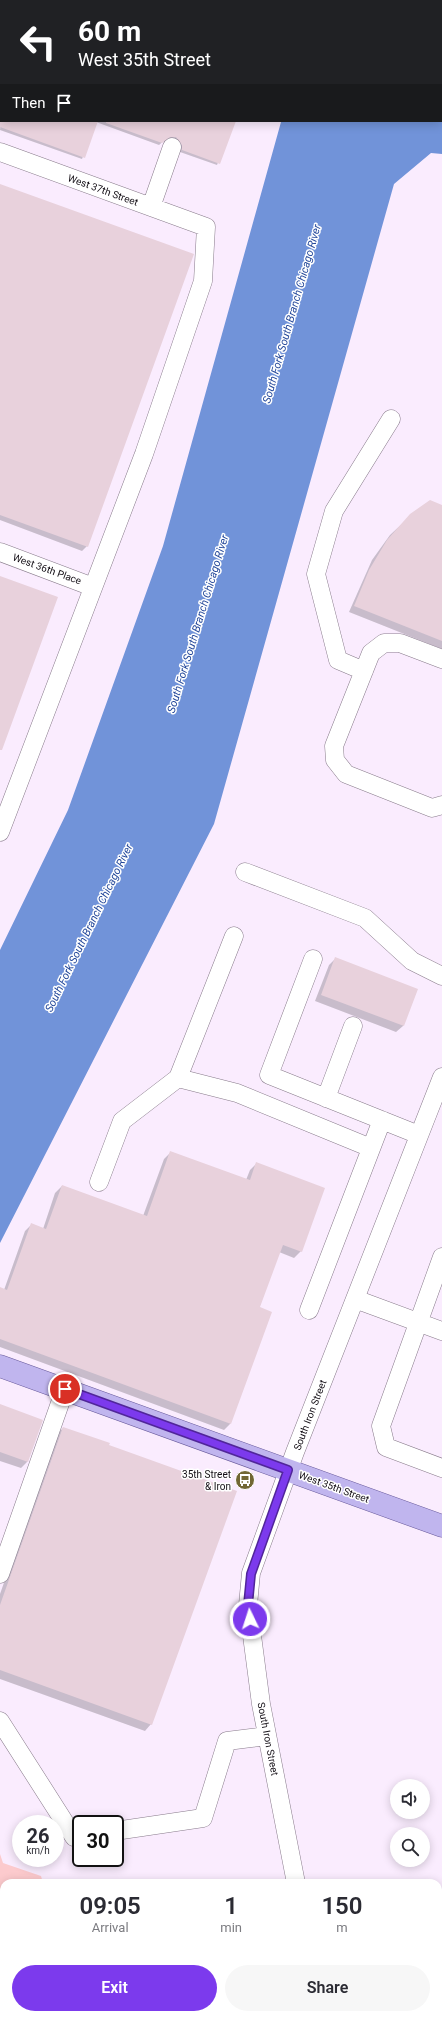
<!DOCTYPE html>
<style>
:root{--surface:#fff;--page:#f7f7f7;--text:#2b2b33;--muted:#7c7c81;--accent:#7c3aed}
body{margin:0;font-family:Roboto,sans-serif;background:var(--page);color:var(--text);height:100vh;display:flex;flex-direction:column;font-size:15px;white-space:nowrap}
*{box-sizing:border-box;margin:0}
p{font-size:13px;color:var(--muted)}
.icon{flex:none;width:22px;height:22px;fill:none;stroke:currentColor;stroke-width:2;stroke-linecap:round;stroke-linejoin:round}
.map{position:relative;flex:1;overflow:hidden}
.side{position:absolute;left:0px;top:1879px;width:442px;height:140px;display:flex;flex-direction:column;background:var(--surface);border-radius:12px 12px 0 0;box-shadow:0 2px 10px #0003}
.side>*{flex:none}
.banner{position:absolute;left:0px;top:0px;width:442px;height:122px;box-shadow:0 2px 10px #0003;background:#202124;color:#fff;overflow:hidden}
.tools{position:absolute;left:390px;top:1779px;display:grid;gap:8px}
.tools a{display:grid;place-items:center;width:40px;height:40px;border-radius:50%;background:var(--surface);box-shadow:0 2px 10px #0003;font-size:20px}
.speed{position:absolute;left:12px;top:1815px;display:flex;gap:8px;font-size:20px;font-weight:700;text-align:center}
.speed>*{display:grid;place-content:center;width:52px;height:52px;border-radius:50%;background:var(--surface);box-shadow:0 2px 10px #0003;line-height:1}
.speed small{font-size:10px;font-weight:400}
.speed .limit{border:2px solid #111;border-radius:6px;background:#fff;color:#111}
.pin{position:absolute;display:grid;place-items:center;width:34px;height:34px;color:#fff;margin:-17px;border:2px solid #fff;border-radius:50%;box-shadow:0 1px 4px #0007}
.me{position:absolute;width:44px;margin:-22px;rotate:356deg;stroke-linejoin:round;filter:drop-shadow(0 0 3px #0008)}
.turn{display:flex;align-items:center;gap:14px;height:84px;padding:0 12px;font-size:18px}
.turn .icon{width:52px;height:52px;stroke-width:2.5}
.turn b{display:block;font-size:28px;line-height:34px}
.then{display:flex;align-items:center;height:38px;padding:0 12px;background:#0003;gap:8px;font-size:15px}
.eta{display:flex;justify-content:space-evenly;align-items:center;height:68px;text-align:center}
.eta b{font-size:24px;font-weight:600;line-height:28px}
.action{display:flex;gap:8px;margin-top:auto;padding:8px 12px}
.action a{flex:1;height:46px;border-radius:24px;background:var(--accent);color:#fff;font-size:16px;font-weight:600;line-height:46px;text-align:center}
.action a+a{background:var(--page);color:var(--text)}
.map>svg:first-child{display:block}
.green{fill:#fccacd}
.water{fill:#7193d9}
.shadow{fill:#0003}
.building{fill:#e8d1dc}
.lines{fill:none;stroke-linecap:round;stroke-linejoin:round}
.minor-casing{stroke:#887b8b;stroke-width:19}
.major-casing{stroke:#685a9b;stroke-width:23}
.minor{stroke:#fff;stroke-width:18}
.major{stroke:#c0b5ee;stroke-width:22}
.route-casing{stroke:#51269a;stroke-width:10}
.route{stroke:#7c3aed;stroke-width:7}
.labels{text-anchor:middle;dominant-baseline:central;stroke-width:3;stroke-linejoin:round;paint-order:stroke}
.street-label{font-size:10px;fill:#130e15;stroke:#fff}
.poi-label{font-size:10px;fill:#130e15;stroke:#fff;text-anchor:end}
.water-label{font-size:11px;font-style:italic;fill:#23479a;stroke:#fff}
</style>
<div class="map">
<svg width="442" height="2019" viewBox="0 0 442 2019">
<rect width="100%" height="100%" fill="#faecfe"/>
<path class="green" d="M0,1854L3,1863L41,1876L43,1883H4V1952L0,1937Z
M22,2015H56L57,2019H23Z"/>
<path class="water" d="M372,0H442V154L431,153L394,184L214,824L0,1243V950L68,810L163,546L281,122L441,121V1H371Z
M0,1937L4,1952V2015H22L23,2019H0Z"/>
<path class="shadow" d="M44,0H277L44,1Z
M1,120V121H234L217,165L180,152L181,147L174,139L167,138L159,145L96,122L82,159L0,130Z
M0,185L87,546L82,551L0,520Z
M442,506V649L349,612L372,560L390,535L405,521Z
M335,959L417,990L403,1026L396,1032L315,1001L329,965Z
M171,1152L246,1180L250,1170L256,1164L301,1251L294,1258L279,1252L259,1308L230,1424L224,1430L0,1347V1288L4,1290L25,1231L32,1224L43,1229L55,1193L62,1186L143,1216L164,1159Z
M0,1405L42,1421L27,1462L21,1468L0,1461Z
M63,1428L151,1724L145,1731L0,1679V1594L56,1435Z
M116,2015H199L200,2019H117Z"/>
<path class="building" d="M0,121H98L85,158L0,127Z
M106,121H236L220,164L182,150V145L176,137H170L162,143L106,123Z
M0,184L194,254L88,547L0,515Z
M430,500L442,505V641L354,606L369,570L387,540L410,514Z
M0,576L58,597L2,750H0Z
M335,957L418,989L404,1026L321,995Z
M170,1151L250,1180L256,1162L325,1188L302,1252L283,1245L260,1307L272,1312L231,1424L0,1339V1287L7,1290L31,1223L46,1229L62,1185L147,1216Z
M0,1404L43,1420L28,1462L0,1452Z
M63,1427L110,1443L109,1445L237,1491L152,1725L0,1670V1605Z"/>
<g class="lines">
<defs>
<path id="minor" d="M0,152L206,227L203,281L144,454L0,832
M151,207L172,147
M0,552L93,587
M442,659L400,643H384L371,653L334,746L335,760L346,774L432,808L442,805
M364,671L338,660L316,574L334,511L391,419
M245,872L365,918L412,961L442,976
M313,959L269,1075L419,1135
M178,1078L234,936
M326,1098L353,1026
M99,1182L122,1121L178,1078L237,1093L371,1148
M442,1257L381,1426L386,1447L442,1468
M355,1299L442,1331
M309,1310L382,1120
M0,1574L65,1389
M0,1721L74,1837L81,1836
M115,1831L203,1818L227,1741L267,1736
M296,1883L261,1704L248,1605L251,1573L295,1452L442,1077
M99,2015L100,2019
M258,2015L259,2019
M322,2015L323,2019"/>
<path id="major" d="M0,1366L442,1526"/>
</defs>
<use href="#minor" class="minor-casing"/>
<use href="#major" class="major-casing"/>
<use href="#minor" class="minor"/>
<use href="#major" class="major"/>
</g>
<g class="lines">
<defs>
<path id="route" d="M65,1389L288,1470L251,1574L248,1605L250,1619"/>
</defs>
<use href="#route" class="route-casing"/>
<use href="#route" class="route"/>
</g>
<defs>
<symbol id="bus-disc" viewBox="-11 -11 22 22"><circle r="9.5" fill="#716633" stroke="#fff"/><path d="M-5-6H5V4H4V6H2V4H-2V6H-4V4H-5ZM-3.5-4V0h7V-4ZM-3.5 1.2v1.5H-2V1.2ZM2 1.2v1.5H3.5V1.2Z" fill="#fff"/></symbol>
</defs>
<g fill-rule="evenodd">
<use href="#bus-disc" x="234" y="1469" width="22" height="22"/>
</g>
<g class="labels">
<g class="street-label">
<text transform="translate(103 190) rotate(20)">West 37th Street</text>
<text transform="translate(47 569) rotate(20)">West 36th Place</text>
<text transform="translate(310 1415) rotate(-69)">South Iron Street</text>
<text transform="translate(334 1487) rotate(20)">West 35th Street</text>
<text transform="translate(268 1739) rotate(79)">South Iron Street</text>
</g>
<g class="poi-label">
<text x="231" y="1474">35th Street<tspan x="231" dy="12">&amp; Iron</tspan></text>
</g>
<g class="water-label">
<text transform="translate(292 314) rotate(-74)">South Fork South Branch Chicago River</text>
<text transform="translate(198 624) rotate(-73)">South Fork South Branch Chicago River</text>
<text transform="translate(89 928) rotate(-64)">South Fork South Branch Chicago River</text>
</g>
</g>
</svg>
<div class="tools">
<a><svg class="icon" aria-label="sound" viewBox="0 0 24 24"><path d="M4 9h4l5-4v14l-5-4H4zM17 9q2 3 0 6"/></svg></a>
<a><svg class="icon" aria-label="search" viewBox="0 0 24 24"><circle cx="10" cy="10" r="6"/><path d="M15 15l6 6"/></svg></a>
</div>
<div class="speed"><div>26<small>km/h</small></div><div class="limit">30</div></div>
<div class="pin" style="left:65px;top:1389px;background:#d93025"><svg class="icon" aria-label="arrive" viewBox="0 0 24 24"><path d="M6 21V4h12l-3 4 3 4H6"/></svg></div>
<svg class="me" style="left:250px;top:1619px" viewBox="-20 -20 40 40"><circle r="17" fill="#7c3aed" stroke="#fff" stroke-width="3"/><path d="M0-11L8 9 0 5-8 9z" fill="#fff"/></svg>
<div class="banner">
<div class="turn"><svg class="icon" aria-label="left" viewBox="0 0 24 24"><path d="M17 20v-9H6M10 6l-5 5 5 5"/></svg><div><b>60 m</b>West 35th Street</div></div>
<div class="then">Then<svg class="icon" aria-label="arrive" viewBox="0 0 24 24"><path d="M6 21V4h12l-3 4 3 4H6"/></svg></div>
</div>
<section class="side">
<div class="eta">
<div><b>09:05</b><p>Arrival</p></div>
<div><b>1</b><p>min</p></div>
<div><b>150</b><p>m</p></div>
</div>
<div class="action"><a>Exit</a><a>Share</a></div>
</section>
</div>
